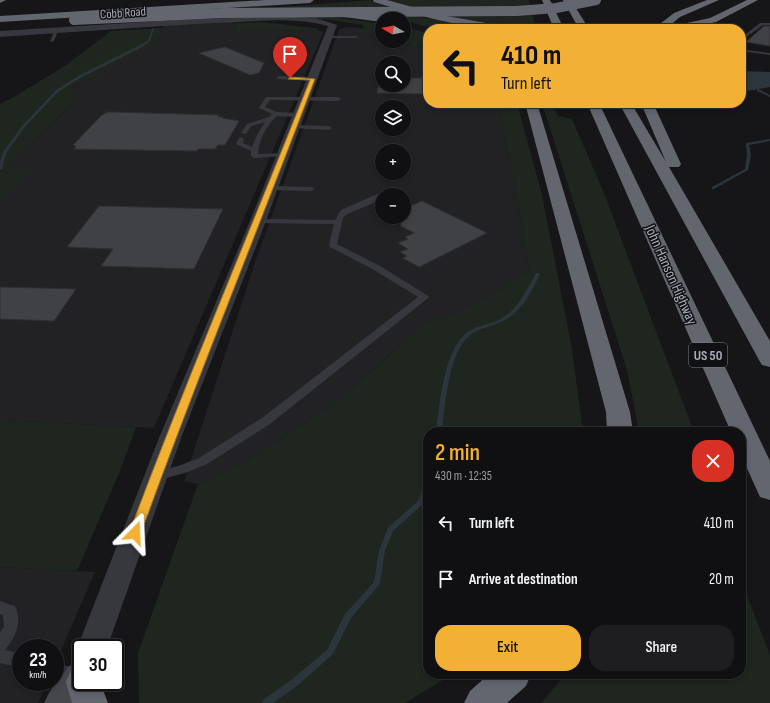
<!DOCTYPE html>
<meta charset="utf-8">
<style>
:root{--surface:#101012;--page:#1e1e20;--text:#f1f3f6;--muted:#9c9d9f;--line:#303032;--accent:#f2b134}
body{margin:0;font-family:"Sofia Sans Condensed",sans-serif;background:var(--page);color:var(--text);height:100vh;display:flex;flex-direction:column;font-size:15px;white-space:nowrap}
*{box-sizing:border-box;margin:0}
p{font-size:13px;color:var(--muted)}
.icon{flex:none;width:22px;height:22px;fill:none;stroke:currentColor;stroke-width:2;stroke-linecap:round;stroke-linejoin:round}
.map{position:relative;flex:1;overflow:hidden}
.sheet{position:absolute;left:423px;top:427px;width:323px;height:252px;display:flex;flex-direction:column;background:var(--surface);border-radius:16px;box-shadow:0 2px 6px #0003,0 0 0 1px var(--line)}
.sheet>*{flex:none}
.banner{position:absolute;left:423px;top:24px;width:323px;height:84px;border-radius:16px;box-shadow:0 2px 6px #0003,0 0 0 1px var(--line);background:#f2b134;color:#111;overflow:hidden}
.needle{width:26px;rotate:279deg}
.tools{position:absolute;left:375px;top:12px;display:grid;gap:8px}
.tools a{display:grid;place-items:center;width:36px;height:36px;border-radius:50%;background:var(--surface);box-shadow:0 2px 6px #0003,0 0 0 1px var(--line);font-size:20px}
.speed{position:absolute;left:12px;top:639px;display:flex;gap:8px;font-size:20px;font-weight:700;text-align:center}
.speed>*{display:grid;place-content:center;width:52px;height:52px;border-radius:50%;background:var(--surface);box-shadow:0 2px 6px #0003,0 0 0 1px var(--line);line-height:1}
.speed small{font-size:10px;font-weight:400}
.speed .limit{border:2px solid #111;border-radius:6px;background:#fff;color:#111}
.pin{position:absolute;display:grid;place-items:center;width:34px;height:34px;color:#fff;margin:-41px -17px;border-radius:50% 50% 50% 0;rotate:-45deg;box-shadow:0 0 4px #0007}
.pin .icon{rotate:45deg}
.me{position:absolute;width:44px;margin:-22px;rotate:21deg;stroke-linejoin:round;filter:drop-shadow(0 0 3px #0008)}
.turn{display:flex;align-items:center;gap:14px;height:84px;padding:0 12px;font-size:18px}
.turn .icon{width:52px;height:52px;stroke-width:2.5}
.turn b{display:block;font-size:28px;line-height:34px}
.round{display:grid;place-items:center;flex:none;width:42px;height:42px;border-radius:16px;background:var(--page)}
.overview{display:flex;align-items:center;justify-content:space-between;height:68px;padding:0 12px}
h1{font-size:24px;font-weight:600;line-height:30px;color:var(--accent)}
.primary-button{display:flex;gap:8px;margin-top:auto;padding:8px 12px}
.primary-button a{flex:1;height:46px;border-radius:16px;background:var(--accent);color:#111;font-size:16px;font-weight:600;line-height:46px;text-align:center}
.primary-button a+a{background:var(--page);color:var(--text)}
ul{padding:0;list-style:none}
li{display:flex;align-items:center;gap:12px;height:56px;padding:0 12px}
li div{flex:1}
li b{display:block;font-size:15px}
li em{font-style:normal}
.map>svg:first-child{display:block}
.built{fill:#222225;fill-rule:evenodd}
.green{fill:#1e261f}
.water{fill:#2c353c}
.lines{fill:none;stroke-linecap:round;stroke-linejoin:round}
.stream{fill:#2c353c;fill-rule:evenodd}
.building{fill:#404145;stroke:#303034}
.path{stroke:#3d3f44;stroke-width:1.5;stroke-dasharray:1 1.5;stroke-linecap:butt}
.service{fill:#37383d;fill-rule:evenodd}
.minor{fill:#37383d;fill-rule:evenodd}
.secondary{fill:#45474d;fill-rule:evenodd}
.motorway{fill:#63666e;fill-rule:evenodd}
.motorway-bridge{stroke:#63666e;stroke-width:10}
.route{fill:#f2b134;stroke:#9d7322}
.labels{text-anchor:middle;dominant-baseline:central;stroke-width:3;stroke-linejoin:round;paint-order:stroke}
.far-street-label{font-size:13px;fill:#a8adb8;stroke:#111113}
.shield{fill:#111113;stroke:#7b7e86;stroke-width:1}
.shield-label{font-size:14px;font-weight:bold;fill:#a8adb8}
.street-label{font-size:15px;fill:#a8adb8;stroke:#111113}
</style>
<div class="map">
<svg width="770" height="703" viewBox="0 0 770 703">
<rect width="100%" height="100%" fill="#161618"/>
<path class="built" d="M233,21L232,25L240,30L324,31L154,428L0,420V201L33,168L6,167L78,99L71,89L80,81L95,77L115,64L163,28V25Z
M346,27L364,28L358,30L382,37V41H397L428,50V103H498L514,182L529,272L462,311L423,324L379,365L337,401L248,460L198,484L184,481L254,265L339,30ZM382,63H404V85H382ZM382,107H404V129H382ZM382,151H404V173H382ZM382,195H404V217H382Z
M0,567L95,572L55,664V648H21V682H47L38,703H0Z"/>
<path class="green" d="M370,0L396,10L268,8Z
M387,0H529L530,6L416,10Z
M532,13L536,29L500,26L435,14Z
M364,15H412L483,29H439L404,21V19Z
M328,16L382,24V37L357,31L363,28V25L309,17Z
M263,22L314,28L319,29L318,31L239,30L232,25L234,23Z
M404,27L428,33V50L397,41H404Z
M163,28C156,49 134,54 116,64C109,67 102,74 95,77C83,82 81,79 71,89L78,99L7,166L34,168L0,201V104L19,94L66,65L111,31Z
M498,103H517L542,195L572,349L583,432H428V674H453L405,703H139L138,653L198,484L248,460L337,401L379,365L423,324L462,311L529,272L514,182Z
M542,103H552L558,116L572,119L604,193L694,432H639L627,370Z
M0,420L136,427L120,471L77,571L0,567Z
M741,580L770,655V703H541L566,674H741Z"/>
<path class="water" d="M741,71L770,72V87L741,92Z"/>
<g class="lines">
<path class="stream" d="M153,28L154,29L150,41L144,46L82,77L58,92L24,128L6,153L2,169L0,170V162L3,152L22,126L56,90L80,75L148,41L152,29Z
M757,89H759L770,95V97L757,91Z
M770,139V141L749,145L751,155L748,170L714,189H712V187L745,169L747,155L746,143Z
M536,273H538L540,274C532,291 521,313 503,321C492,327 478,328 469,336C448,355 445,405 442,432H436C440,403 443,355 465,334C474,326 488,325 499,320C517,311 527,290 536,273Z
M426,480H428V491L423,504L393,531L385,551L380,583L379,585L351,618L333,654L297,686L273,703H262L263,700L291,680L327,650L345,614L374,582L379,551L388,528L418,501Z"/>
</g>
<path class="building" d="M764,26H770V46L746,42Z
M225,47L264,63L259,73L250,75L199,53Z
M380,78H382V85H404V78H428V94L377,93Z
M108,112L219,115L218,117H223L222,118L239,121L225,145H218L215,149H198L197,151L74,149L76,146L73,145L102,115Z
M422,201L487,233L419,267L403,258L407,256L400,252L408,249L398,243L408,239L405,237L414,233L401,226L402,217H404V209Z
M99,206L223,209L194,269L101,266L113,249L67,247Z
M0,287L76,289L54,321L0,319Z"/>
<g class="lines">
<path class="path" d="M409,124L410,111"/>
<path class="service" d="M760,23H770V25H763L741,41V38Z
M56,30L58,31L54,41L50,42L54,31Z
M329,36H356L358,37L356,38H327Z
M741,49L770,53V55L741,51Z
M279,76L313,77L316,79L313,81L277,79V77Z
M266,97H338L341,99L338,101L270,100L265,107L277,112L298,113L301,115L298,117L277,116C267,125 259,139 258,154L283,153L285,154V156L254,158L251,156V151L236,144L239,138L241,137L244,139L243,143L252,147L258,133L265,122L251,126L246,134L241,133L247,124L269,117L272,114L259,108Z
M294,125L329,126L332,128L329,130L292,128V126Z
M268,186L311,187L315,189L311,191L271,190L267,188Z
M377,194L383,195L381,200L347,214L343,218L337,244L380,266L427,295L429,297L427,299L270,424L207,464L188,472L156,481L152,479L150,476L152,473L181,465L199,458L262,418L418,297L374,270L330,247L329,245L334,224L258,223L254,221L258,219L335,220L341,210Z
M0,601L15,606C23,623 15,637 5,650L21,654V668L0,663V632L4,627L3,615L0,614Z
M55,663L81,670V682H87L81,684L55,677Z"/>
<path class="minor" d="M281,16L316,18L337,25L266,221L181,438L107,648H81V657L77,648L159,438L250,221L328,26C292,16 250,22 213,23C142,27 71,32 0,37V31L176,20Z"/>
<path class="secondary" d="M81,662V682H96L83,703H44L50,691L69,666Z"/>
<path class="motorway" d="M0,0H6L0,3Z
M266,0H314L310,3L0,22V16Z
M373,0H387L441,15L503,26L508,29C462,29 418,15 374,2Z
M542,0H550L564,29H554Z
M563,0H571L589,29H579Z
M707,0H719L680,17L668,27L710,18L747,0H758L716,22L684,29H657L656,27L674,13Z
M339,11L383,16L388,19H382V22L336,16L334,14Z
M525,103H537L630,412L633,432H607L606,412Z
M587,103H599L770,461V500L760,497L741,455V432H731Z
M619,103H631L666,162L641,103H653L681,164L679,167H669L770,341V367L762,365L759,360Z
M81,666V682H100L108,703H72L66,682L71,670Z
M489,674H531L526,686L507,703H464L470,691Z"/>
<path class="motorway-bridge" d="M74,20L223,13L517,11L556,8L596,0"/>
</g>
<path class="route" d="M290,77L315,79C258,230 196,381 141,533L139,536L135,538L130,536L129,533C186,381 250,231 310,80L288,79Z"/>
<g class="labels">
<g class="far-street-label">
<text transform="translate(123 13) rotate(-4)">Cobb Road</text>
</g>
<rect class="shield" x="689" y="343" width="38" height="24" rx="3"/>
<g class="shield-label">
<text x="708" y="355">US 50</text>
</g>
<g class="street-label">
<text transform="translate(671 275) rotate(66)">John Hanson Highway</text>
</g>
</g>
</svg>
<div class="tools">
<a><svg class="needle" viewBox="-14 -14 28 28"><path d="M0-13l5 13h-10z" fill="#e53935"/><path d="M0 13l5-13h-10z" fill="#9c9d9f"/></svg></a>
<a><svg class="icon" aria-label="search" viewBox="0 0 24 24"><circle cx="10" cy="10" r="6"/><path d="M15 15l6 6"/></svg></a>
<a><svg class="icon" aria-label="layers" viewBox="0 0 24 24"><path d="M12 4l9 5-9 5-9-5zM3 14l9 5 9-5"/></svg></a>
<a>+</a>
<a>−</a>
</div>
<div class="speed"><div>23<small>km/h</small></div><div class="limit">30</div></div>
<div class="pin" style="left:290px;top:78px;background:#d93025"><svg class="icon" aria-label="arrive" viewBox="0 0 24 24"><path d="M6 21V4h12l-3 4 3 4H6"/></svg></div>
<svg class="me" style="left:135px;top:533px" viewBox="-20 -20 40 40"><path d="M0-17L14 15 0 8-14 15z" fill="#f2b134" stroke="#fff" stroke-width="4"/></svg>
<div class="banner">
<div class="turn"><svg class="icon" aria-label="left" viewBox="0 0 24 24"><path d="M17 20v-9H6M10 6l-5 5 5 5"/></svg><div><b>410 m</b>Turn left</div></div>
</div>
<section class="sheet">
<div class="overview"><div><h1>2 min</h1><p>430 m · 12:35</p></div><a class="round" style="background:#d93025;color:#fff"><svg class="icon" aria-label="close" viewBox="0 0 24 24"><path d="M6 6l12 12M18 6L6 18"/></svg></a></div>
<ul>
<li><svg class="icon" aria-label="left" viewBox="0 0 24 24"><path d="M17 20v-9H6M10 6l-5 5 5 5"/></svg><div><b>Turn left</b></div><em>410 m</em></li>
<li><svg class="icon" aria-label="arrive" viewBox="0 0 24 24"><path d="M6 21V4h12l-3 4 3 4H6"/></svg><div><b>Arrive at destination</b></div><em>20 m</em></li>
</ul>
<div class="primary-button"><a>Exit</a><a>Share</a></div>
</section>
</div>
